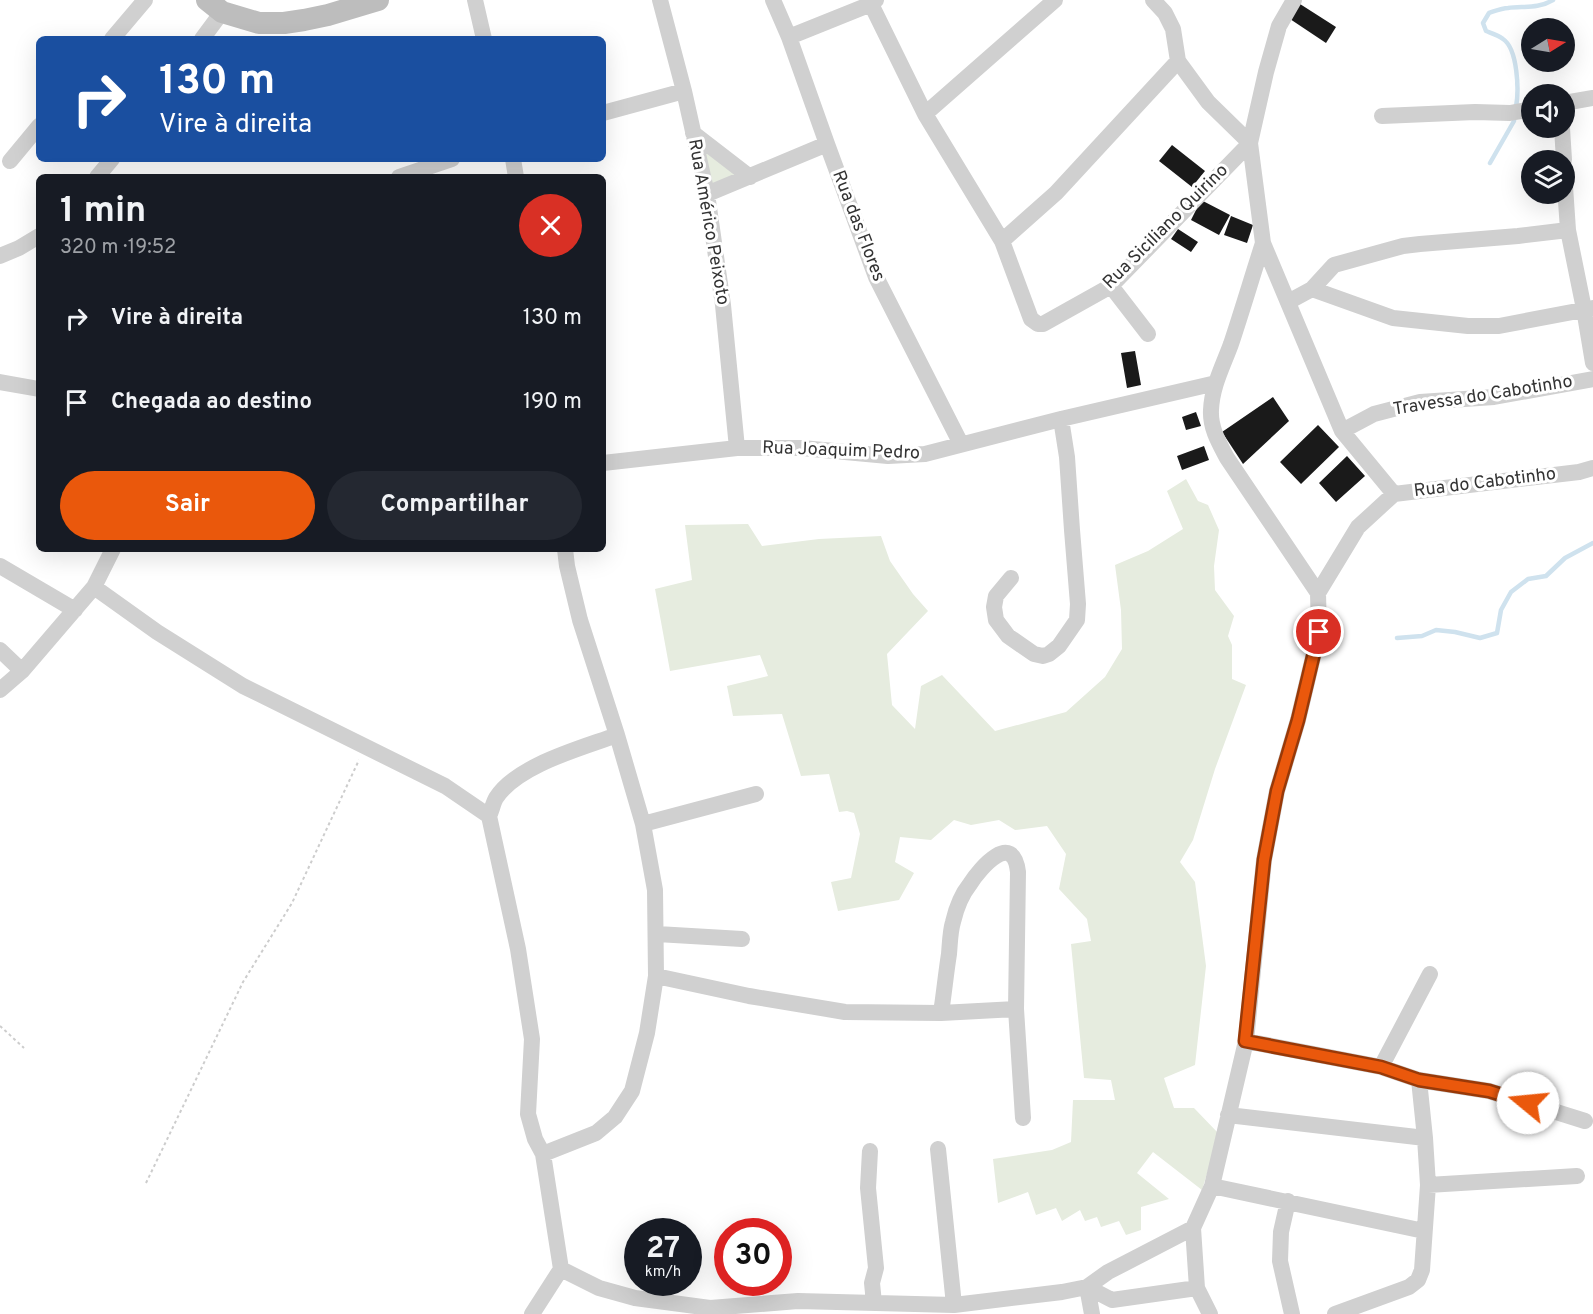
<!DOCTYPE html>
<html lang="pt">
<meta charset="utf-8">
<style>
:root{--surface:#171b24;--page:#242831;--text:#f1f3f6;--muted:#9ea1a6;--accent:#ea580c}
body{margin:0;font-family:Overpass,sans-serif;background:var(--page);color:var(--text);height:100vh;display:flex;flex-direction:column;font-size:22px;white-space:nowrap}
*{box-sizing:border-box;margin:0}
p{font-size:20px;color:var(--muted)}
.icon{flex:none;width:33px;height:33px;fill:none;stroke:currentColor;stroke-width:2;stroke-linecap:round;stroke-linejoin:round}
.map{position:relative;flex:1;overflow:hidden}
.sheet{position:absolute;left:36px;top:174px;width:570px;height:378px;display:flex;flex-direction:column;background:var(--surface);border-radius:9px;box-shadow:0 6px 24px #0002}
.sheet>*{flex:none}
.banner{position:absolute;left:36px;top:36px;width:570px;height:126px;border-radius:9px;box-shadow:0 6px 24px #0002;background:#1a4fa0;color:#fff;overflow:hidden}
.needle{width:39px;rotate:79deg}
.buttons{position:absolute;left:1521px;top:18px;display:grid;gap:12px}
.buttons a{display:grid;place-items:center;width:54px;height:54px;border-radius:50%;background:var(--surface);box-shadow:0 6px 24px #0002;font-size:30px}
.speed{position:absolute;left:624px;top:1218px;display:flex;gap:12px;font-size:30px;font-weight:700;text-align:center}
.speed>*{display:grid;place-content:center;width:78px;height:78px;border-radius:50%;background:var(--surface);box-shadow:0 6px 24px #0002;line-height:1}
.speed small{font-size:15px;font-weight:400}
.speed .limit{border:9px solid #d22;background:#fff;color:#111}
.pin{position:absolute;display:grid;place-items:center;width:51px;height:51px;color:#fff;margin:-26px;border:3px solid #fff;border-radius:50%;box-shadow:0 2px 6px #0007}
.me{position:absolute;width:66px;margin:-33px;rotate:287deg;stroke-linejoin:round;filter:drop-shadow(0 0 4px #0008)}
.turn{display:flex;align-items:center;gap:21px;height:126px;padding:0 24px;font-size:27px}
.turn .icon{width:78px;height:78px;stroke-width:2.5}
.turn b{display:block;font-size:42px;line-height:51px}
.round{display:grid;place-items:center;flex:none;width:63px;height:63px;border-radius:32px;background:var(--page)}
.head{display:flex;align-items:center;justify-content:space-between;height:102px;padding:0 24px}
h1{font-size:36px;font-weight:700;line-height:45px}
.button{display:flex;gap:12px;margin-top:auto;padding:12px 24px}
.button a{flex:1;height:69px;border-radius:36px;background:var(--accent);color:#fff;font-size:24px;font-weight:700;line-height:69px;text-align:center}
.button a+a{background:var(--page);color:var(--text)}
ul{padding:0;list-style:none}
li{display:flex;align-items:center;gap:18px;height:84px;padding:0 24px}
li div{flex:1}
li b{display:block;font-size:22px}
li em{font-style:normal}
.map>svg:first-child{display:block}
.green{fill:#e6ecdf}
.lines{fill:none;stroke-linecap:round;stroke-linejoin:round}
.stream{stroke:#cfe2ee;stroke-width:4.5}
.building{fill:#1a1a1a}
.path{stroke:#cdcdcd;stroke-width:2;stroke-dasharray:3 3;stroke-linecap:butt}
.street{stroke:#d0d0d0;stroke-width:16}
.secondary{stroke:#bdbdbd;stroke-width:22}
.route-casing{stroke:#983908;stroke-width:15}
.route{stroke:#ea580c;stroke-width:10}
.labels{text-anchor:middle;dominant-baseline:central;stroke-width:6;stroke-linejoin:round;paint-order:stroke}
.street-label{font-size:18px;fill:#333;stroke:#fff}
</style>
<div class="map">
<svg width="1593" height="1314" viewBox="0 0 1593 1314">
<rect width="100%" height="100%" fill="#fff"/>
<path class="green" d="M703,146L740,177L709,191Z
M1186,479L1198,501L1208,505L1219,530L1214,566L1215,590L1234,616L1228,636L1232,645V679L1246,685L1215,769L1193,840L1180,862L1195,882L1206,966L1195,1065L1164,1078L1174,1108H1194L1219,1134L1202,1190L1153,1152L1137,1173L1169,1199L1141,1207V1230L1126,1235L1119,1221L1101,1227L1097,1217L1085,1221L1080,1210L1062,1221L1056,1208L1036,1215L1028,1192L998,1203L993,1159L1052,1150L1071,1142L1073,1100H1115L1111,1080L1084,1078L1071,944L1091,941L1087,919L1059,889L1066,854L1047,826L1015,830L999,820L971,825L954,820L931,840L900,837L895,862L914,873L899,900L838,911L831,882L851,878L860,834L854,813L847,811L839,812L829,774L801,776L782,714L733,716L727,686L768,676L760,655L670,671L655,589L692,580L685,525L748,524L762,546L819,539L881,536L890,561L913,594L928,611L887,654L892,705L915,729L921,686L942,675L995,731L1066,712L1105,677L1122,649L1121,610L1115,565L1148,551L1183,529L1167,491Z"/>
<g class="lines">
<path class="stream" d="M1516,107C1519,91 1518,49 1503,39C1498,35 1491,33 1486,31L1483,23L1489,13C1495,11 1502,8 1508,8C1524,6 1538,9 1553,0
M1490,163L1514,121V115
M1397,638L1422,636L1436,630L1455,632L1480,638L1497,633L1501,610L1511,592L1528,579L1546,576L1565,558L1593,543"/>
</g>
<path class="building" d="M1300,4L1336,27L1326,43L1290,19Z
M1172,145L1205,171L1192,187L1159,161Z
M1201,200L1230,215L1219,235L1191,220Z
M1231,216L1253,225L1247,243L1224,235Z
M1178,229L1198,242L1191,252L1171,239Z
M1135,351L1141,385L1127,388L1121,353Z
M1273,397L1289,421L1243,464L1222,432Z
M1196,412L1201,426L1186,430L1182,417Z
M1318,425L1339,447L1301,484L1280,462Z
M1204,446L1209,460L1182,470L1177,456Z
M1347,456L1365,476L1336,502L1319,483Z"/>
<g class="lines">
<path class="path" d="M0,1026L24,1048
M146,1183L243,982L292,903L359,760"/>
<path class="street" d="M475,0L484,39
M660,0L684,91L707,194L723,305L737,448
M773,0L789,37L827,144L876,277L961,444
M1294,0L1279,26L1266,72L1250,143L1263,243L1342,431L1394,494
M871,4L925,114L1002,241L1031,319L1038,324H1043L1111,286L1250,143L1208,102L1178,61L1173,29L1165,13L1153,0
M789,37L871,4L876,0
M112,39L145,0
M202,39L222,12
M1564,103L1593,98
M603,113L684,91
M925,114L1055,0
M1382,116L1475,112L1510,113L1532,109
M1562,128L1564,160
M693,133L750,177
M513,159L516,177
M10,161L39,126
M1564,172L1568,230L1584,309L1593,363
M97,177L112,159
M399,177L452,159
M707,194L827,144
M1002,241L1056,193L1178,61
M1263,243C1252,277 1242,311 1231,344C1223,366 1212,386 1211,410C1210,428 1219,443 1227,458L1318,593
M0,256L19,248L39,236
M1111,286L1148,334
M1312,289L1393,318L1468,326H1499L1593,308
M1288,302L1312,289L1334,265L1403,246L1420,244L1518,236L1568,230
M0,382L39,389
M1342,431L1374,414L1420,402L1494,397L1593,379
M603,463L737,448H802L888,456L925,454L1061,419L1216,383
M0,566L75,610
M1011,578L996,596L994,607L996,620L1008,636L1034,654L1043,656L1049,654L1059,646L1077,620L1078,604L1072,530L1067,457L1061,419
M94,587L157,632L243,686L445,786L489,816
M1318,593L1358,527L1394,494L1579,472L1593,468
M0,650L22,671
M0,690L22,671L94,587L113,549
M643,824L756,794
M657,934L742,939
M656,976L749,996L845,1012L941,1013L1016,1009
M941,1013C944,993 946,973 949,954C950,943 950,932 953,922C956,909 962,894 970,884C980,868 1013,830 1018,872L1016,1009L1023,1118
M1246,1041L1381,1067L1419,1080L1489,1091L1585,1121
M1381,1067L1430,974
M1228,1115L1425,1138
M938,1149L954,1305
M870,1151L868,1188L876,1268L872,1283L874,1303
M543,1154L596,1133L615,1117L632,1091L647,1033L656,976L655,890L643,824L617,735L580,620L567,566L565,549
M1428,1185L1577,1176
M1212,1186L1424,1231
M1288,1201L1281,1232L1280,1261L1292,1314
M561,1269L599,1288L635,1298L710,1308L798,1301L954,1305L1062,1292L1087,1287L1108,1272L1193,1228
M1087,1287L1112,1300L1197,1288
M1087,1287L1092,1314
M532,1314L561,1269L543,1154L535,1139L528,1114L532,1039L518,949L489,816C492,810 493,803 496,798C517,765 582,748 617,735
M1210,1314L1197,1288L1193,1228L1212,1186L1246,1041L1264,860L1277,791L1298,720L1319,632L1318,593
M1335,1314L1409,1287L1418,1280L1422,1270L1428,1185L1425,1138L1419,1080"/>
<path class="secondary" d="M207,0L222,12L259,23H284L304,20L328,15L378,0"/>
</g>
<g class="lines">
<defs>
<path id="route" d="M1319,632L1298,720L1277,791L1264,860L1245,1041L1381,1067L1419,1080L1489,1091L1528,1103"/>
</defs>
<use href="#route" class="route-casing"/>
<use href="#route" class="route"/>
</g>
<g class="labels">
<g class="street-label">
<text transform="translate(708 222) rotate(80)">Rua Américo Peixoto</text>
<text transform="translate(858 226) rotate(69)">Rua das Flores</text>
<text transform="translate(1166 227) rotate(-45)">Rua Siciliano Quirino</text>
<text transform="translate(1483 396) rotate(-9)">Travessa do Cabotinho</text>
<text transform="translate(841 451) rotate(2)">Rua Joaquim Pedro</text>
<text transform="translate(1485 483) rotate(-7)">Rua do Cabotinho</text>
</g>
</g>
</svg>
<div class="buttons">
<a><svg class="needle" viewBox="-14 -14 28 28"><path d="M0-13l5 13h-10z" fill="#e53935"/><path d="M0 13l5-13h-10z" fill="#9ea1a6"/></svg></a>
<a><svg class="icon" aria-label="sound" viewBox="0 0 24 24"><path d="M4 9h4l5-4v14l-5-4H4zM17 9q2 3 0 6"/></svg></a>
<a><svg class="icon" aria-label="layers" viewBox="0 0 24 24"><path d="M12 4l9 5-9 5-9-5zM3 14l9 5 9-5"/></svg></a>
</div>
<div class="speed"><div>27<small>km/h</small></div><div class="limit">30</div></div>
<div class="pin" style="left:1319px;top:632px;background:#d93025"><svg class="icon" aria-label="arrive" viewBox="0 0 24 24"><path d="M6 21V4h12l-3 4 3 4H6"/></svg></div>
<svg class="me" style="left:1528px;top:1103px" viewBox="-20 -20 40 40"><circle r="19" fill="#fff"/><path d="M0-13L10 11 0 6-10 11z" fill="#ea580c"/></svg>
<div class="banner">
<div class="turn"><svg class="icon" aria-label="right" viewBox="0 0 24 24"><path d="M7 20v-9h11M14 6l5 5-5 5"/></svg><div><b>130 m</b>Vire à direita</div></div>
</div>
<section class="sheet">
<div class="head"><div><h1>1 min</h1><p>320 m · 19:52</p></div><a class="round" style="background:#d93025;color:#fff"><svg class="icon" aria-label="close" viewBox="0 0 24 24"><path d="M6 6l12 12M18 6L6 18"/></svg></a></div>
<ul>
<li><svg class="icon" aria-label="right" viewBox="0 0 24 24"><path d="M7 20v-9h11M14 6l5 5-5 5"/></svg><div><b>Vire à direita</b></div><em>130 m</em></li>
<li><svg class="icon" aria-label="arrive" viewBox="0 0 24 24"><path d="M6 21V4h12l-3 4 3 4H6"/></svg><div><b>Chegada ao destino</b></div><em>190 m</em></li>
</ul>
<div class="button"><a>Sair</a><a>Compartilhar</a></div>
</section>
</div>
